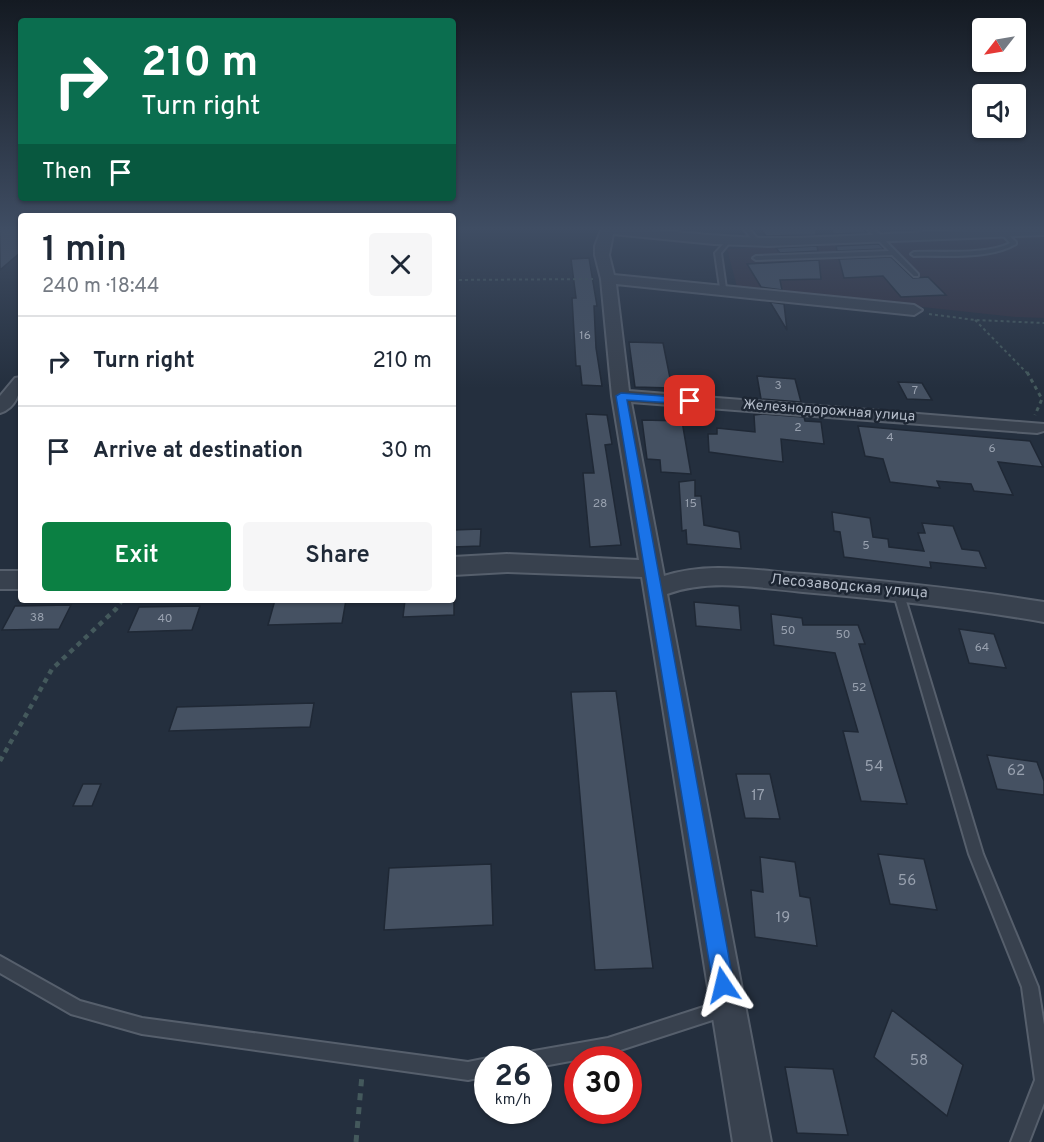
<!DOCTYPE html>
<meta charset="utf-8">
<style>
:root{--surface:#fff;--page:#f6f6f7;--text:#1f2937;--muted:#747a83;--line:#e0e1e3;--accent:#0b8043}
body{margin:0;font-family:Overpass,sans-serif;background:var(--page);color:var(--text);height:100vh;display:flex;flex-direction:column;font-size:22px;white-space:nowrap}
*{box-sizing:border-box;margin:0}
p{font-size:20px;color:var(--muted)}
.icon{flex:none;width:33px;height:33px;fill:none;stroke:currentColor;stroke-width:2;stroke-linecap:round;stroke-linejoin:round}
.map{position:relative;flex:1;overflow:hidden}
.sheet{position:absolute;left:18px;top:213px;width:438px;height:390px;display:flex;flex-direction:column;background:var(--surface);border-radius:6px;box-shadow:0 2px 4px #0004}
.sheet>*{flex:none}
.top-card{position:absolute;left:18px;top:18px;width:438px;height:183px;border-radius:6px;box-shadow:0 2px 4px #0004;background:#0b6e4f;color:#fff;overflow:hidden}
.needle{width:39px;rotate:239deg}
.controls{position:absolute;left:972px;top:18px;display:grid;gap:12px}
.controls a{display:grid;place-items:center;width:54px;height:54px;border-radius:6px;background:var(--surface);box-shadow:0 2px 4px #0004;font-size:30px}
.speed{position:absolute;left:474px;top:1046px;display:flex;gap:12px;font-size:30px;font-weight:700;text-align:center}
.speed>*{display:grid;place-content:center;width:78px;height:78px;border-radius:50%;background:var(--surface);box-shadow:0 2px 4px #0004;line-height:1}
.speed small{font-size:15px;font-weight:400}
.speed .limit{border:9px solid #d22;background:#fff;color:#111}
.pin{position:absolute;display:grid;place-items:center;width:51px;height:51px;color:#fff;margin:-26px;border-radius:12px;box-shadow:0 3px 9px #0006}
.me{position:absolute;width:66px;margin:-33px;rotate:350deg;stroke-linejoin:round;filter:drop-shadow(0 0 4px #0008)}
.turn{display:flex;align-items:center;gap:21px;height:126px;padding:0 24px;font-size:27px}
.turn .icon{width:78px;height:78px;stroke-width:2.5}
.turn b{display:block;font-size:42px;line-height:51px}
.then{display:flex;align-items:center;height:57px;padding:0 24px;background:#0003;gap:12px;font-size:22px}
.round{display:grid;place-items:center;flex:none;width:63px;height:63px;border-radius:6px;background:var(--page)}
.summary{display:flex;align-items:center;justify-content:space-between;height:102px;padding:0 24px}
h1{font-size:36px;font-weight:600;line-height:45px}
.action{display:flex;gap:12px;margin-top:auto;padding:12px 24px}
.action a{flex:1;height:69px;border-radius:6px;background:var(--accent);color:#fff;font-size:24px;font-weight:600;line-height:69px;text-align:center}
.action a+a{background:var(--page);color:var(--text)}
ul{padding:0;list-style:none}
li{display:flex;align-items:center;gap:18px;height:90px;padding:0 24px;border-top:2px solid var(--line)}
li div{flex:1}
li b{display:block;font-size:22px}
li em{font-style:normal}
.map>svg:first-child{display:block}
.medical{fill:#32303f}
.building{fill:#455162;stroke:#1f2835;stroke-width:1.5}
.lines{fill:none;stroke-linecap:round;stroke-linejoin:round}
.service-casing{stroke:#565f6c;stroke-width:4}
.minor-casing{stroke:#565f6c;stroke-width:4}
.path-far3{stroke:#44595c;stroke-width:2;stroke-dasharray:3 3;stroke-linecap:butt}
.path-far2{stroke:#44595c;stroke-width:3;stroke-dasharray:4 4;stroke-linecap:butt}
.path-far1{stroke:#44595c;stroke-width:4.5;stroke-dasharray:5 5;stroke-linecap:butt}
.path{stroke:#44595c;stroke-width:5;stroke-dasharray:7 7;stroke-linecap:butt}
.service{fill:#38414e;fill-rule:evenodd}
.minor{fill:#38414e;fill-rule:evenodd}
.route{fill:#1a73e8;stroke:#114b97;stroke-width:1.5}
.labels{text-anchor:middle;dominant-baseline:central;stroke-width:5;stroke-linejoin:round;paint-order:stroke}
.number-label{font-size:12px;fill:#98a1af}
.far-street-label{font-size:14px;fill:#b4bcc9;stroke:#1d2633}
.street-label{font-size:15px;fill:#b4bcc9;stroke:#1d2633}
.near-number-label{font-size:15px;fill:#98a1af}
</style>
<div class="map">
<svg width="1044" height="1142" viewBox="0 0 1044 1142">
<rect width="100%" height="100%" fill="#242f3e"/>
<path class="medical" d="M1044,235V318L1015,317L737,287L727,249Z"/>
<path class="building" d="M0,228H21V252L0,270Z
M760,228H816V235L766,236Z
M831,228H863L867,233L833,234Z
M879,244L884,249L837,251L836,246Z
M817,246L818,251L780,253L776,248Z
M891,257L913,278L928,277L946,295L901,297L883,276L844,278L839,259Z
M589,258L597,306H594L596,348L602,386L582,385L580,366H576L572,298H576L571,259Z
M819,260L821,279L780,280L782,290L761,287L747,264Z
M770,302L784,304L787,330Z
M629,342L663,343L672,388L635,387Z
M757,376L795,379L801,402L761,399Z
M898,382L922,383L932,400L907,399Z
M586,414L607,415L612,444L605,445L621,545L590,547L583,473H594Z
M763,414L804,417L805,421L821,422L824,444L781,439L783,462L709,452L708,434H717V428L755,432L754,415Z
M642,420L682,421L691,474L661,472L660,460L647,459Z
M858,426L1030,441L1043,467L998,462L1013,495L974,491L971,484L937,481L940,488L890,482L883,459L865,456Z
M695,480V496H701L704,525L739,532L741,549L687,544L686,530L682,531L679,482Z
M832,512L870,518L873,537L888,539L889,547L924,551L918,533H925L922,523L953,526L962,549L979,551L986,568L930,562L931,568L844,557L840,532L834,531Z
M481,529L480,546L453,547V530Z
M275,600H346L342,623L268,625Z
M405,600H454V615L403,617Z
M694,602L739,606L741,630L696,626Z
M71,605L59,629L2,630L15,606Z
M200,606L192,630L128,632L139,607Z
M771,614L802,618L803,625H858L865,644H859L907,804L861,801L843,731L858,732L835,653L774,645Z
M959,629L994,634L1006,668L969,663Z
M616,691L653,968L595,970L571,692Z
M314,703L310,727L169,731L177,707Z
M987,755L1037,762L1044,781V795L997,789Z
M736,774H770L780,819L745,818Z
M83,784H101L92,806H73Z
M878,854L924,859L937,910L890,904Z
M760,857L795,862L800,896L810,898L817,946L755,937L751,890L763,892Z
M491,864L493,925L384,930L389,868Z
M892,1010L963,1065L947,1116L874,1057Z
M785,1067L833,1069L848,1135L797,1133Z"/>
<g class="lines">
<defs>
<path id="service" d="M743,228H749L760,242L759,243H755Z
M866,228H873L918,274V276H914L892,255L756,260L753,258L756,256L889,251Z
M1003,230L1016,242V244C989,260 945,255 914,256L911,254L914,252C940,251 988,255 1010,243L1000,232Z
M728,239L731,241L721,253L726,288L723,290L720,288L715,253Z
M898,587L902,588L903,591L983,854L1038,987L1044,1025V1103L1029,1142H1011L1035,1080L1022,987L969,854L893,591L894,588Z
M0,956L80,1001L142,1018L468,1062L488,1058V1076L468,1080L142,1034L71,1014L0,973Z
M725,1000L731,1002L733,1008L731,1014L608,1054L538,1067V1059H526L528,1053L534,1051L608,1038Z"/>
<path id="minor" d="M602,228C659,228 714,238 771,238C862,238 953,228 1044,228V235L768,246L714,244L613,234L609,255L614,275L914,305L922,310L914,315L616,284L629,391L1044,424V431L1037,433L631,402L664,576C709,561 757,571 804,574C885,581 964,589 1044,602V622C964,608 884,599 803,592C758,588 711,578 667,594L771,1142H733L642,577L507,572L453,575V557L507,554L639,560L612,396L601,279L595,255V246Z
M21,377C21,392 16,408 0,413V396L15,378Z
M0,571H21V589H0Z"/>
</defs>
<use href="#service" class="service-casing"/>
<use href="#minor" class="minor-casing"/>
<path class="path-far3" d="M453,280L593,279
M929,314L975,320L1044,323
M975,320L1028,374"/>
<path class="path-far2" d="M1027,372L1042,399L1035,415"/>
<path class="path-far1" d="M0,761L52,669L116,609L122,600"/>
<path class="path" d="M356,1142L362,1075"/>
<use href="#service" class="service"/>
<use href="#minor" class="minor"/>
</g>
<linearGradient id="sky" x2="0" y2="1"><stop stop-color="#141a22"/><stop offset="0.59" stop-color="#3f4d63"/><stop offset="1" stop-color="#3f4d63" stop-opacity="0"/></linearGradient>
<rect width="1044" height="388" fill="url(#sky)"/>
<path class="route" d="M621,393L690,398L696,401L690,404L627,400L734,985L730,992L723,995L716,992L713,985L616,396Z"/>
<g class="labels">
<g class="number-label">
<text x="585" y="336">16</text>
<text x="778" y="386">3</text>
<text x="915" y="391">7</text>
<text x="798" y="428">2</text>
<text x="890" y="438">4</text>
<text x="992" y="449">6</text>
<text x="600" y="504">28</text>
<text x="691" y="504">15</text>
<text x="866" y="546">5</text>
<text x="37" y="618">38</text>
<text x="165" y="619">40</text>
<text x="788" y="631">50</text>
<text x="843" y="635">50</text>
<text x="982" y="648">64</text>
<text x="859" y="688">52</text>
</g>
<g class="far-street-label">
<text transform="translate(829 411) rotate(4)">Железнодорожная улица</text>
</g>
<g class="street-label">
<text transform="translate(849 587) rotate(5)">Лесозаводская улица</text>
</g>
<g class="near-number-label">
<text x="874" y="767">54</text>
<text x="1016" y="771">62</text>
<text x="758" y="796">17</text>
<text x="907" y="881">56</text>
<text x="783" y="918">19</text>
<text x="919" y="1061">58</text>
</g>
</g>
</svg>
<div class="controls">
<a><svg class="needle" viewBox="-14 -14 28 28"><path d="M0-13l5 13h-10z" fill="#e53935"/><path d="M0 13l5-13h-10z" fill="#747a83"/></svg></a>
<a><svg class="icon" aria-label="sound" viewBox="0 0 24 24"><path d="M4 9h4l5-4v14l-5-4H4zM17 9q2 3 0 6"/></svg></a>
</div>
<div class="speed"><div>26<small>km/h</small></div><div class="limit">30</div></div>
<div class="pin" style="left:690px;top:401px;background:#d93025"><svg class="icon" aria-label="arrive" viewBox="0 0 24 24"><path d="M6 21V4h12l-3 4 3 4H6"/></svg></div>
<svg class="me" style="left:723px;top:985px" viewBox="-20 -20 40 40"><path d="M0-17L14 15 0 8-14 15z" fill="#1a73e8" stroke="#fff" stroke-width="4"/></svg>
<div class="top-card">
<div class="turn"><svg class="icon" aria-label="right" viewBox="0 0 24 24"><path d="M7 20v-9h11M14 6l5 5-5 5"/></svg><div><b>210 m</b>Turn right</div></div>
<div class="then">Then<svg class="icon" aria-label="arrive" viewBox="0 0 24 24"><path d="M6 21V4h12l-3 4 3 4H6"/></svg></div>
</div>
<section class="sheet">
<div class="summary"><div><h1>1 min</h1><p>240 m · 18:44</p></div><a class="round"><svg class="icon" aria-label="close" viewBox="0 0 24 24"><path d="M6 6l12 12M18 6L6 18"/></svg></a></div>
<ul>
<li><svg class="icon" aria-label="right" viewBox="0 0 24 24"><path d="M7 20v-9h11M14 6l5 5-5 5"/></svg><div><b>Turn right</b></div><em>210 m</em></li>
<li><svg class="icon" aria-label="arrive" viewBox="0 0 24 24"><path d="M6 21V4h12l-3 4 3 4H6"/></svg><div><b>Arrive at destination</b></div><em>30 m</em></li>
</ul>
<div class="action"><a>Exit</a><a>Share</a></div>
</section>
</div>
